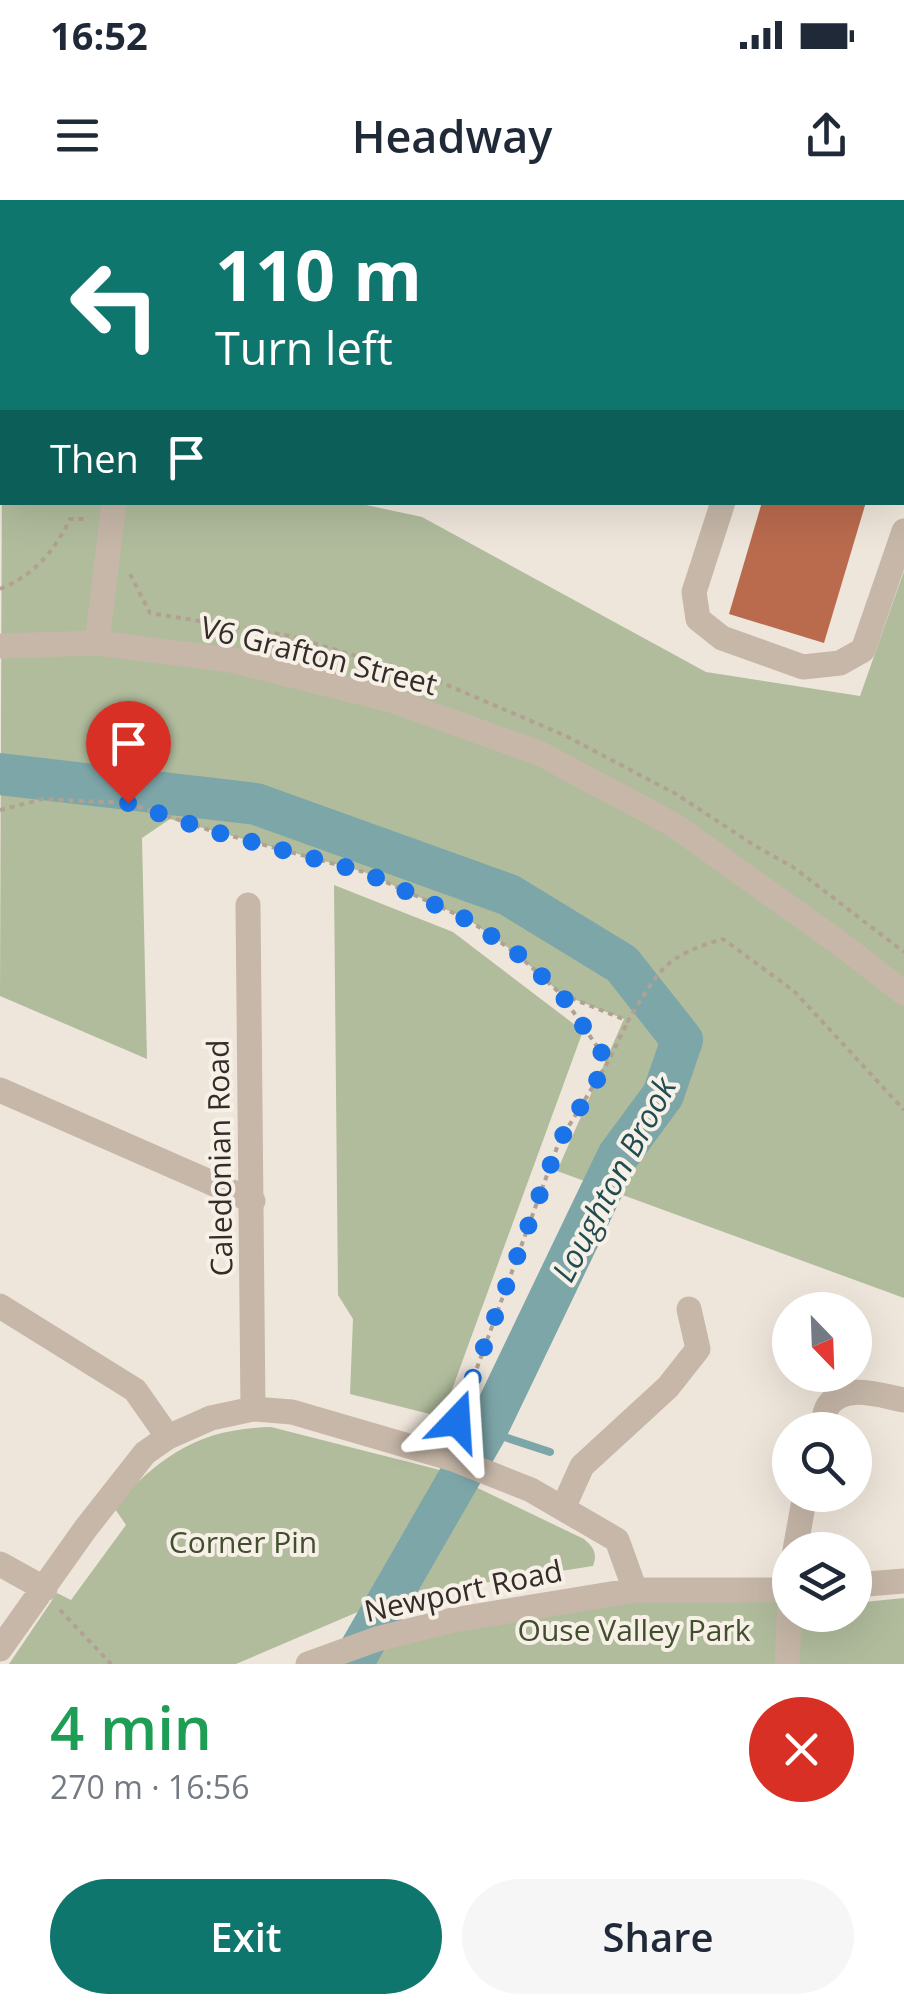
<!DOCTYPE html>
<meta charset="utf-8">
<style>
:root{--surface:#fff;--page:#f6f6f7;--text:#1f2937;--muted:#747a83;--accent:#0f766e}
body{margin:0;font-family:"Open Sans",sans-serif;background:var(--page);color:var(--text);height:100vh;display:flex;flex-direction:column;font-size:38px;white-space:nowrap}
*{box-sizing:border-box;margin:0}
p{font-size:32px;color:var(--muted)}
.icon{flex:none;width:55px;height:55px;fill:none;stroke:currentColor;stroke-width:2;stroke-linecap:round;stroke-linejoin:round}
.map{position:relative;height:1464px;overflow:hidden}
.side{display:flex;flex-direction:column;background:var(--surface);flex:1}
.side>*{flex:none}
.top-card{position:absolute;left:0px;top:0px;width:905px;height:305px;box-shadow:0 10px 40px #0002;background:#0f766e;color:#fff;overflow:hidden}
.needle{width:65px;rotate:157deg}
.tools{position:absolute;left:772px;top:1092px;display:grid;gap:20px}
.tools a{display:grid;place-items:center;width:100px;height:100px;border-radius:50%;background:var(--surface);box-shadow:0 10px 40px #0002;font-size:50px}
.pin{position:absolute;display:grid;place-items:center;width:85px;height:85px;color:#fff;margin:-102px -42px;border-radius:50% 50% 50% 0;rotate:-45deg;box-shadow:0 0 10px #0007}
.pin .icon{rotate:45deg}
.me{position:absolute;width:110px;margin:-55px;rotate:20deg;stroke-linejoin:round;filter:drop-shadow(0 0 8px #0008)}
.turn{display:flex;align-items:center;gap:35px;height:210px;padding:0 50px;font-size:45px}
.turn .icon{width:130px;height:130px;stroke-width:2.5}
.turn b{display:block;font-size:70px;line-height:85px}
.then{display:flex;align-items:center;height:95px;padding:0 50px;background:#0003;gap:20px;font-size:38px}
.round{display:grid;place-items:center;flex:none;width:105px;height:105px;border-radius:52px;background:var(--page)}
.summary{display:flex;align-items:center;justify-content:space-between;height:170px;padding:0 50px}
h1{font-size:60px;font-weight:600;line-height:75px;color:#1e9e55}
.primary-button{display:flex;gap:20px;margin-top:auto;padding:20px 50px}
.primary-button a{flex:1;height:115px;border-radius:60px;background:var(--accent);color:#fff;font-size:40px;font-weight:600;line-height:115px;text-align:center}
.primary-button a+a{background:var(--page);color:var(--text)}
.status{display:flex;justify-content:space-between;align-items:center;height:70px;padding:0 50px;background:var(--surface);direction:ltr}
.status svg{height:28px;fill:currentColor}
header{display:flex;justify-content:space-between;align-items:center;height:130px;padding:0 50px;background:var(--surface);font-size:45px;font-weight:600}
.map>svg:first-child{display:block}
.green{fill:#b1bc9d}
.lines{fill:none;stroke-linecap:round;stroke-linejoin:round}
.stream{stroke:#7da6a9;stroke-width:8}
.river{stroke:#7da6a9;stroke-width:42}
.building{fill:#ba6b4e}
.path{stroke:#b1a193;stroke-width:4;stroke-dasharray:5 5;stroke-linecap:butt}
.minor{stroke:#c6b7a8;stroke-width:25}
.rail{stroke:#332c28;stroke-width:8;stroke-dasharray:2.5 8;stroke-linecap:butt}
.route{stroke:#1a73e8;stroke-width:18;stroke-dasharray:0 32.4}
.labels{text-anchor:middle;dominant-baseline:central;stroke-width:8;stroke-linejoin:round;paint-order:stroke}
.street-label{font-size:30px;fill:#332c28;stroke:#f7f0e7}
.park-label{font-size:30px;fill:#424f2e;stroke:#f7f0e7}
.water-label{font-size:32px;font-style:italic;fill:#214c51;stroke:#f7f0e7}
</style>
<div class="status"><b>16:52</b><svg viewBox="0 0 49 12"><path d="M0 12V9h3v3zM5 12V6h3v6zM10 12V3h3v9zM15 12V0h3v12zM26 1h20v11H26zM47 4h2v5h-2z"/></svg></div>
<header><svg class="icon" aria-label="menu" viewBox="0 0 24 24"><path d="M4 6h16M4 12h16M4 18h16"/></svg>Headway<svg class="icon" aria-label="share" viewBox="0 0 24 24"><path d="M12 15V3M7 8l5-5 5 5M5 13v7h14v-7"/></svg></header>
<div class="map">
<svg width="904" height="1464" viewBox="0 0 904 1464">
<rect width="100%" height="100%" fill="#efe6db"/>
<path class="green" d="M2,248V302L357,303L422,317L706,472L860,496L904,371V1098L557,971L624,819L561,794L517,754L469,720L364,672L170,619L142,638L147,859L0,796Z
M334,685L453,732L583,831L442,1217L350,1194L353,1119L338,1095Z
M271,1227L440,1270L584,1339C593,1347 598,1353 593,1366L393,1397L236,1464H9L57,1393L71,1400L126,1325L113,1306C163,1256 196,1229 271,1227Z
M635,1390H790V1415H855V1403L904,1398V1464H352L365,1441Z"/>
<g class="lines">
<path class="stream" d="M486,1231L550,1252"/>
<path class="river" d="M0,574L256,604L509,695L622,764L682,840L663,895L618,956L486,1231L352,1464"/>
</g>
<path class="building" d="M762,302H866L824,443L729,414Z"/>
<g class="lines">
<path class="path" d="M130,374L150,413L291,436L440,482L566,536L676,594L757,647L793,667L904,752
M0,389C34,375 54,352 70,319H87
M0,610L43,599L128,603L209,630L364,672L469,720L517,754L561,794L628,821C659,770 664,756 723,739L794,791L904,910
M561,794L607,861
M453,1234L559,942L608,862L628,821
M60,1410L111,1464"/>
<path class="minor" d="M19,0L25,2
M721,0L724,2
M177,2L178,0
M0,32L2,24
M0,107L1,108
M902,228L904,229
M723,302L694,392L698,419L722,438L803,467L840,463L863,450L904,331
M97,443L114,302
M0,446L97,443L231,460L391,500L539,553L674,625L842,745L904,793
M248,705L253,1209
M0,890L253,1001
M0,1106L135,1190L168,1237
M822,1230C823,1224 824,1212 828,1206C845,1182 881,1196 904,1200
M563,1308L582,1266L668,1187L698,1149L689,1109
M795,1350L805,1295
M0,1364L45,1389
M855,1385L904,1381
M0,1449L86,1328L145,1253L168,1237L211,1218L253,1209L292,1212L453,1259L531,1290L617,1340L635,1390
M308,1464L377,1439L453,1420L635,1390H790
M787,1464L790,1398"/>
<path class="rail" d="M899,0L901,2"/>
</g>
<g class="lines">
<path class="route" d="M128,603L208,630L364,672L468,720L518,754L561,794L608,862L559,942L457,1221"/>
</g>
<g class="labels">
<g class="street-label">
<text transform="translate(319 455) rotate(14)">V6 Grafton Street</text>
<text transform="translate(219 958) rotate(-91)">Caledonian Road</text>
<text transform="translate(463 1390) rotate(-12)">Newport Road</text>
</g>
<g class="park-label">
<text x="243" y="1341">Corner Pin</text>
<text x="634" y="1429">Ouse Valley Park</text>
</g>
<g class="water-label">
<text transform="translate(613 979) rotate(-62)">Loughton Brook</text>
</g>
</g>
</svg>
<div class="tools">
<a><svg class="needle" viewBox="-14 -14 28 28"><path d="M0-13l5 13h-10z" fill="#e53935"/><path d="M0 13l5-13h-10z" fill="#747a83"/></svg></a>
<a><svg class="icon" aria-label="search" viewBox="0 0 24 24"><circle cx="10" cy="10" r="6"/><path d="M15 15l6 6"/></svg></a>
<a><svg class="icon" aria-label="layers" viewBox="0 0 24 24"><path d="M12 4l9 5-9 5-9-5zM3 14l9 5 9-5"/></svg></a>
</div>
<div class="pin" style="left:128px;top:603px;background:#d93025"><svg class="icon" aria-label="arrive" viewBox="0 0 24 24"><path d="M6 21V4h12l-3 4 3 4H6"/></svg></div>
<svg class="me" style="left:457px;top:1221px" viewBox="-20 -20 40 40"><path d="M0-17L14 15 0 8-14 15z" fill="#1a73e8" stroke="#fff" stroke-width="4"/></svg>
<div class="top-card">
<div class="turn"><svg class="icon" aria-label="left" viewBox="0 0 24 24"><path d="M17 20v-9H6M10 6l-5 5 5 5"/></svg><div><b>110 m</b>Turn left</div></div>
<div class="then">Then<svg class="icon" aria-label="arrive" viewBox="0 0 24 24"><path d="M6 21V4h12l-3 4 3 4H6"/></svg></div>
</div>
</div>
<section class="side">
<div class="summary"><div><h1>4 min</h1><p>270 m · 16:56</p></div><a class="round" style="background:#d93025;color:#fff"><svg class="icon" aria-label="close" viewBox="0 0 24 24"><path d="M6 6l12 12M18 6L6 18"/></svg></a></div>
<div class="primary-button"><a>Exit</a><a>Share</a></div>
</section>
